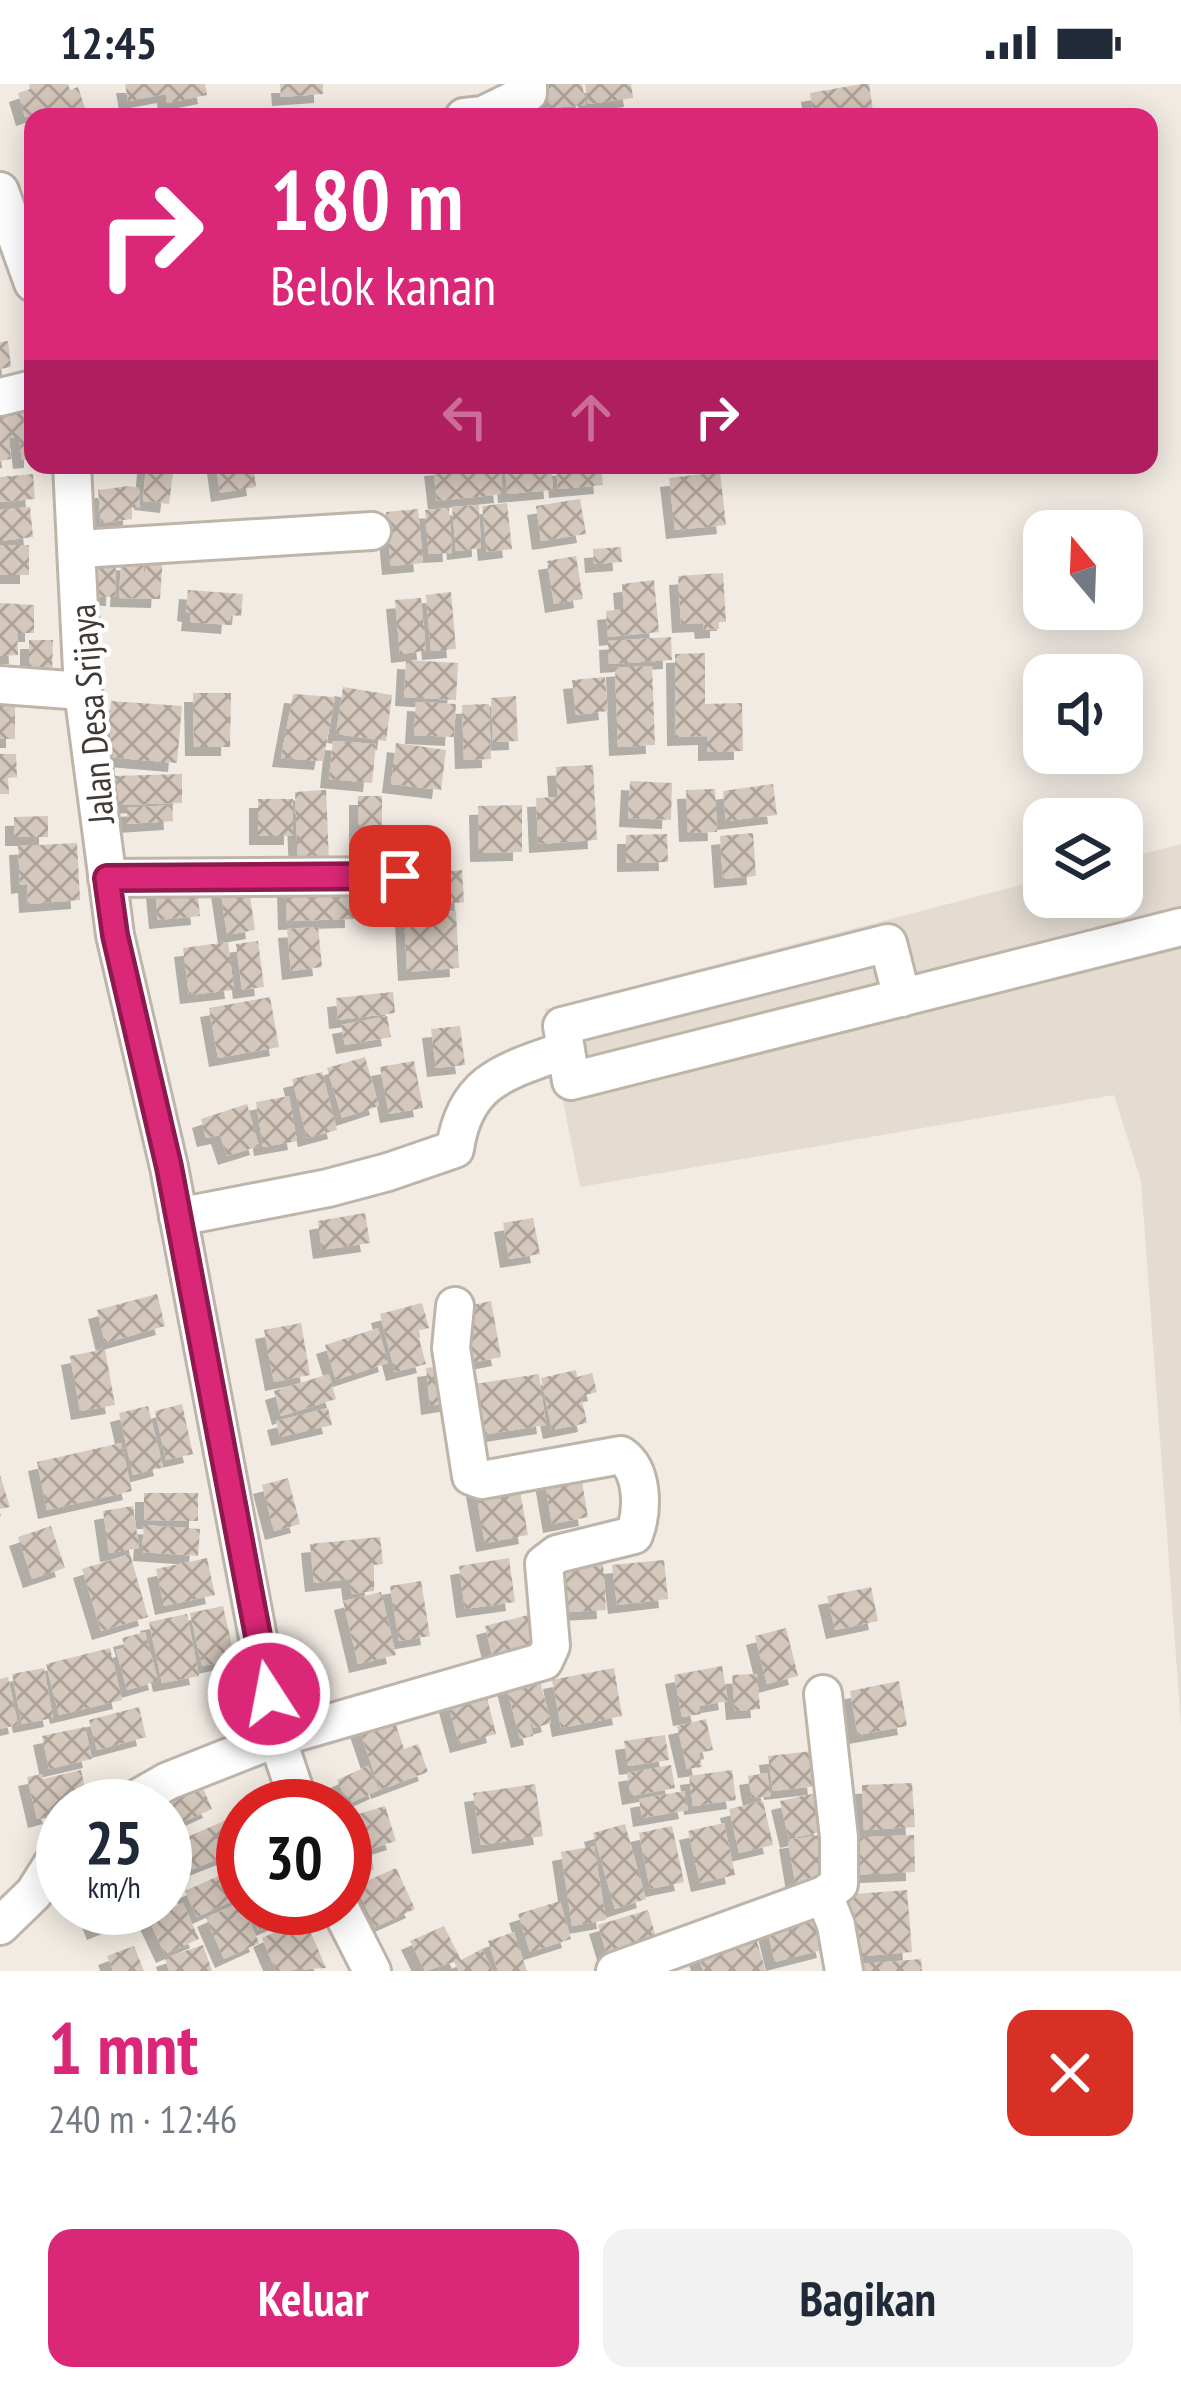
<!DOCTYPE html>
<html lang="id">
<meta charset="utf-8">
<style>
:root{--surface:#fff;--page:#f2f2f3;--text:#1f2937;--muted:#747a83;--accent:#db2777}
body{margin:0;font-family:"PT Sans Narrow",sans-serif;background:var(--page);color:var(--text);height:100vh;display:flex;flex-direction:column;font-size:45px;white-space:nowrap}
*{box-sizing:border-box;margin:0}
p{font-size:39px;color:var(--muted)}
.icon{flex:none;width:66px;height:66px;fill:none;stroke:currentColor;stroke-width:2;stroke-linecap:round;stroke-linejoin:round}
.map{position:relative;height:1887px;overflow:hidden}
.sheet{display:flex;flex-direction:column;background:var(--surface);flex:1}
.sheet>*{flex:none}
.banner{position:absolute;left:24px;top:24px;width:1134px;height:366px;border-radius:24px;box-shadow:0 6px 30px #0003;background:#db2777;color:#fff;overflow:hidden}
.needle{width:78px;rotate:341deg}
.fabs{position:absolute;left:1023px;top:426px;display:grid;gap:24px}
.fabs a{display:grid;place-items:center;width:120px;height:120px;border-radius:24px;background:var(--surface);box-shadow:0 6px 30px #0003;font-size:60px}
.speed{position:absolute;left:36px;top:1695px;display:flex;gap:24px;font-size:60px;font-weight:700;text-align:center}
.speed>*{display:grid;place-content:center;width:156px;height:156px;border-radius:50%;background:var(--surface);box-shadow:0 6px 30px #0003;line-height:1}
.speed small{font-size:30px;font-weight:400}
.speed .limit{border:18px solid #d22;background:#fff;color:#111}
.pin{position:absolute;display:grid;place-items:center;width:102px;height:102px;color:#fff;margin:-51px;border-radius:24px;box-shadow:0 6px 18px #0006}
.me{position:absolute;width:132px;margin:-66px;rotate:349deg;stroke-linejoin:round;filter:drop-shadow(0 0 9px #0008)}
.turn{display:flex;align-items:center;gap:42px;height:252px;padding:0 48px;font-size:54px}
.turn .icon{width:156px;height:156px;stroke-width:2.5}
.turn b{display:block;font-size:84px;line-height:102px}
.lanes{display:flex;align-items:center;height:114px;padding:0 48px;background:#0003;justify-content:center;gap:60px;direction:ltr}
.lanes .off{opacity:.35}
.round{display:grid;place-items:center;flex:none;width:126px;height:126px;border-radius:24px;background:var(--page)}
.summary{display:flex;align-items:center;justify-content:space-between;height:204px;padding:0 48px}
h1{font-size:72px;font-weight:700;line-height:90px;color:var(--accent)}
.cta{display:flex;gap:24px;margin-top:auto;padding:24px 48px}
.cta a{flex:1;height:138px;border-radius:24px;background:var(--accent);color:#fff;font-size:48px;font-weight:700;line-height:138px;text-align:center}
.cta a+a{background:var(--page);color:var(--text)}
.status{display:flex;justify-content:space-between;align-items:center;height:84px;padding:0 60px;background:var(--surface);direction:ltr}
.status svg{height:33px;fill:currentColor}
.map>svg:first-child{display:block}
.residential{fill:#e4dcd1}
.building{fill:url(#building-cross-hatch);filter:url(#shadow)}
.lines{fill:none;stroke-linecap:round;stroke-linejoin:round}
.street-casing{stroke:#beb4a9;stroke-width:42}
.street{stroke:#fff;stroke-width:36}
.route-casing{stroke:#8e194d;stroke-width:30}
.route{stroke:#db2777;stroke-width:21}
.labels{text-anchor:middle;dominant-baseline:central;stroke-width:9;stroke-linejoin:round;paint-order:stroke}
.street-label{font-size:36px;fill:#423a34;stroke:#fff}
</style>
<div class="status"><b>12:45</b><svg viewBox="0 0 49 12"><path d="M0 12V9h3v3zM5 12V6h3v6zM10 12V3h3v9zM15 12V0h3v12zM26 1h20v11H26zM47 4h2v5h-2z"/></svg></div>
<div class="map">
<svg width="1181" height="1887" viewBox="0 0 1181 1887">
<defs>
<pattern id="building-cross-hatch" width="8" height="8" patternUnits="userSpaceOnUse" patternTransform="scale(3)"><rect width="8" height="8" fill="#d4c7bc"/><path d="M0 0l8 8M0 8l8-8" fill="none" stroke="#aea39a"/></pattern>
<filter id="shadow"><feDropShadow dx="-9" dy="9" stdDeviation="0" flood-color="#0004"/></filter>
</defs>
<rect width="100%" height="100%" fill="#f1ebe3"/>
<path class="residential" d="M1181,760V1641L1141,1097L1114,1011L580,1103L545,925L1044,795V813H1122V775Z"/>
<path class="building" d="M29,0H68L70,6L78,3L86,27L66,33H39L38,29L25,33L18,9L30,5Z
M125,0H205L207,11L167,19L166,10L128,17Z
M280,0H323V10L281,13Z
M546,0H582L586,21L550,24Z
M585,0H631L633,14L588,20Z
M862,0H869L874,33H814L810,9Z
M8,257L11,283L0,285V258Z
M33,318V375L22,376L19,354H9L11,375L0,377V323Z
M146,381H174L169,420L143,417Z
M216,381H253L256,403L220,409Z
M456,381H500L503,410L437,417L433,383Z
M505,381H551L553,406L507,410Z
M601,381L603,401L558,405L556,383Z
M720,388L726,441L675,446L669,394Z
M33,390L35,415L0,418V393Z
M129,402L139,404L140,423L132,424V435L101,439L98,406Z
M580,415L586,450L541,457L536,422Z
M507,419L512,465L487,468L482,422Z
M479,421L481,464L456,467L452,423Z
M30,423L33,453L0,457V426Z
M449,424L452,469L429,470L425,426Z
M418,425L423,479L391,482L386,428Z
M0,461H29V491H0Z
M621,463L622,478L594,480L593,465Z
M146,470H163L160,515L119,514L121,477L143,478L144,504Z
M576,472L583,515L554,520L547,477Z
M92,476L116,477L115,513L91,512Z
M723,489L726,538H719V545L704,546L703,539L681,540L678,492Z
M654,496L659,548L608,553L606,527L624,525L622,500Z
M188,506L243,510L241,532L231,531L230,541L190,538L191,529L186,528Z
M451,508L456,565L431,567L426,511Z
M421,514L426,567L400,570L395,516Z
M0,519L34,521V549H17L18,571L0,572Z
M671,553L672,576L609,580L608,557Z
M29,556H53L52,588H29Z
M705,569V620L742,619L743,667L707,668V652L676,653L675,570Z
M406,576L458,579L456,616L404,613Z
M652,582L655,661L618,663L615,584Z
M605,593L608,627L576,631L572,596Z
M343,603L392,611L386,657L336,650Z
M193,609H231L230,663H194Z
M293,610L335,613L323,677L281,674Z
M516,612L518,657L493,658L491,614Z
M0,613H15V655H0Z
M111,617L182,622L177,679L106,673Z
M416,618L456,620L454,653L414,651Z
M489,620L491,675L464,676L462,621Z
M333,657L376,660L372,699L329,695Z
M396,659L446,666L441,706L391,700Z
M0,670H16L17,693L8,694L9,710H0Z
M593,681L597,756L538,760L536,714L558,713L556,683Z
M182,690V719L114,721V692Z
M630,697L672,699L671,736L628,734Z
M773,700L777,731L726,737L723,707Z
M715,705L717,748L688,749L686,706Z
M326,706L329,778L298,779L295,708Z
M358,712H382V756H358Z
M258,715H293V752H258Z
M172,721L173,737L127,740V724Z
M522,721V768L479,769L478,722Z
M48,732V753H14V733Z
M753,749L756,792L723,795L720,752Z
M667,750L668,778L626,779V751Z
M77,759L80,816L28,820L27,800L20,801L18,762Z
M462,786L464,818L408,823L405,791Z
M248,798L255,846L227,851L220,803Z
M353,799L354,835L287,837L286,802Z
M197,801L200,832L158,836L155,805Z
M456,827L459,884L407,888L404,831Z
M318,843L322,883L291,887L287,845Z
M258,857L264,903L242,906L236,860Z
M228,858L234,906L189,911L183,864Z
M393,908L395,929L338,936L336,914Z
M270,913L279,963L218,974L209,924Z
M387,932L391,953L345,961L341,941Z
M460,942L465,981L436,984L431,945Z
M365,973L379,1022L342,1034L327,984Z
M414,977L423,1024L389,1030L380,983Z
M322,988L337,1046L307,1054L292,995Z
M289,1012L297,1057L263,1063L256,1018Z
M247,1020L259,1062L227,1072L220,1051L206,1054L201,1035Z
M365,1129L370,1159L322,1166L318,1137Z
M533,1134L540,1170L509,1175L503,1139Z
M157,1210L165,1242L105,1259L97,1226Z
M491,1217L501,1273L471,1279L459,1224Z
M422,1219L429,1244L417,1247L426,1280L395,1288L380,1230Z
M301,1239L310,1291L274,1298L264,1246Z
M378,1244L388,1279L336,1296L325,1261Z
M105,1265L115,1321L80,1327L70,1272Z
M449,1281L454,1318L430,1322L426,1284Z
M576,1286L577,1293L592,1289L597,1308L581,1312L587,1339L552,1346L541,1294Z
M329,1290L336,1315L281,1332L274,1307Z
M539,1290L546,1341L476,1352L468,1301Z
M182,1320L193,1370L166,1376L155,1327Z
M148,1322L163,1383L133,1391L119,1329Z
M328,1324L332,1341L280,1353L276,1337Z
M121,1359L132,1407L47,1426L37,1378Z
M579,1381L588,1433L552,1440L543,1388Z
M0,1391L10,1423L0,1425Z
M288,1394L300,1440L274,1447L262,1401Z
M518,1396L528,1451L485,1459L475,1404Z
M144,1409H198V1437L144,1436Z
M133,1422L139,1464L109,1469L103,1427Z
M144,1441L200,1445L198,1472L142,1468Z
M51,1442L65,1484L32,1495L18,1453Z
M380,1453L383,1480L374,1481V1507L352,1510L350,1495L314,1499L310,1460Z
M130,1470L148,1533L101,1547L82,1485Z
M207,1474L215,1511L164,1522L156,1485Z
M509,1474L515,1518L465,1525L459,1482Z
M664,1476L668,1515L617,1521L612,1481Z
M603,1479L606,1526L554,1529L552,1482Z
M421,1497L430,1552L399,1557L390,1502Z
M871,1503L878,1537L835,1546L827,1512Z
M381,1508L396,1571L358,1580L343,1517Z
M223,1522L235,1575L202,1582L190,1529Z
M187,1530L199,1592L162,1599L149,1538Z
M532,1530L540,1559L492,1571L485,1542Z
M786,1544L798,1592L767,1600L755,1552Z
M145,1548L158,1597L127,1606L116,1566L125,1564L122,1554Z
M110,1564L122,1616L59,1631L46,1580Z
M315,1570L322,1600L295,1605L289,1576Z
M722,1582L728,1617L699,1622L701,1630L682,1633L674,1591Z
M44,1584L53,1634L22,1640L12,1590Z
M614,1584L622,1632L561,1644L552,1596Z
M538,1589L551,1639L534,1644L529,1632L533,1652L520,1655L505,1597Z
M757,1590L760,1625L735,1627L732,1591Z
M8,1593L18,1641L0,1645V1595Z
M899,1597L907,1642L858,1651L850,1607Z
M485,1606L496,1650L459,1660L447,1616Z
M139,1623L146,1653L97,1666L89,1636Z
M390,1623L404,1665L418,1660L428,1688L380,1706L356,1635Z
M706,1635L713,1666L699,1669L702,1683L687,1685L677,1642Z
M85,1643L92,1675L49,1685L42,1652Z
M665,1651L669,1676L628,1682L624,1657Z
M813,1667L817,1702L773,1707L768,1672Z
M671,1681L675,1704L631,1712L627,1689Z
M368,1682L379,1706L348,1720L337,1696Z
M81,1686L88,1718L50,1726L52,1731L37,1735L27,1693L42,1690L43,1695Z
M732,1686L736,1716L693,1722L689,1692Z
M767,1689L771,1712L752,1714L748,1692Z
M198,1692L212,1725L165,1746V1722H150Z
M912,1699L915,1743L864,1746L862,1701Z
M535,1700L543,1752L481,1761L473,1709Z
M684,1707L688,1726L642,1734L639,1715Z
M816,1709L824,1747L789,1755L780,1717Z
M763,1717L773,1761L739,1769L729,1725Z
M385,1722L396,1757L345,1773V1734Z
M224,1737L236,1768L188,1787L176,1758Z
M724,1739L735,1791L700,1799L688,1747Z
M625,1740L646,1815L615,1825L593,1749Z
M672,1742L684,1798L650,1805L639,1749Z
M820,1751L829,1798L796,1804L788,1756Z
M914,1751L915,1788L848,1791L847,1754Z
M594,1762L606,1836L572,1842L561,1768Z
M370,1769L374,1785L352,1791L348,1776Z
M243,1781V1812L197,1833L185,1807Z
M396,1784L415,1825L375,1843L356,1802Z
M907,1806L912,1868L852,1873L842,1811Z
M560,1817L571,1855L530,1868L518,1830Z
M241,1818L259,1859L224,1875L206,1834Z
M183,1819L199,1855L165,1870L148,1834Z
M87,1824H124L128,1834L96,1847Z
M249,1824H308L258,1846Z
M816,1824L826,1865L775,1878L765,1837Z
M648,1826L659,1863L609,1877L598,1841Z
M305,1835L326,1884L276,1887L262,1854Z
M444,1842L461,1876L482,1865L493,1887H459L454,1878L425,1887L410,1857Z
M752,1842L766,1887H703L694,1860Z
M514,1848L527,1887H498L488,1857Z
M203,1861L212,1887H169L165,1874Z
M134,1862L144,1887H113L107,1872Z
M921,1875L922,1887H850V1881Z"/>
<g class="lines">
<defs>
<path id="street" d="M464,33L483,31L528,9V0
M0,107L33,199
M0,313L33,305
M72,381L83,607L115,851L169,1083L277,1654L300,1722
M79,465L372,447
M0,601L83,607
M107,794L401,792
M566,966L562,942L888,859L902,914
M178,1133L328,1104L388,1088L455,1065C465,995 507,987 566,966L571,997L1181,843
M124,1722L168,1697L277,1654L544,1577L551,1562L544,1480L557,1470L634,1451C643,1427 644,1387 621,1371L482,1396L471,1392L451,1264L455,1222
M824,1811L836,1841L844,1887
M340,1824L372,1887
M0,1842L34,1809L63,1763
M615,1887L824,1811L839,1800V1753L823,1610"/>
</defs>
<use href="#street" class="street-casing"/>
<use href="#street" class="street"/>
</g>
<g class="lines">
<defs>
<path id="route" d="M269,1610L169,1083L115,851L107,794L400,792"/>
</defs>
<use href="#route" class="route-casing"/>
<use href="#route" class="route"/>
</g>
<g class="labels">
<g class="street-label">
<text transform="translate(91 630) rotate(-95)">Jalan Desa Srijaya</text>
</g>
</g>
</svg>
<div class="fabs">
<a><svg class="needle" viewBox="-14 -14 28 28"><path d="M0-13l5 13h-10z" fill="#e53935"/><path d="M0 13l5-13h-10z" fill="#747a83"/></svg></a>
<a><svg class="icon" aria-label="sound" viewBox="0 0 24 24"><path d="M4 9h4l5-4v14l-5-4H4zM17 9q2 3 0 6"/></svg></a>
<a><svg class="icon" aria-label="layers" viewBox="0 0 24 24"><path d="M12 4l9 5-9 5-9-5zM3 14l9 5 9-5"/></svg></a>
</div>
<div class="speed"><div>25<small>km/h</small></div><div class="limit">30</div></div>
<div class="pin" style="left:400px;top:792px;background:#d93025"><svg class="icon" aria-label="arrive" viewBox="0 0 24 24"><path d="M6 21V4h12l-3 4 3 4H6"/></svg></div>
<svg class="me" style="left:269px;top:1610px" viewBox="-20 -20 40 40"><circle r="17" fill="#db2777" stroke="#fff" stroke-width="3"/><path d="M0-11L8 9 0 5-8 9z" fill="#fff"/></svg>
<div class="banner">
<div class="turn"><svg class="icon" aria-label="right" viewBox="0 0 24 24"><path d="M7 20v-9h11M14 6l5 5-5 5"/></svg><div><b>180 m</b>Belok kanan</div></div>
<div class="lanes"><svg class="icon off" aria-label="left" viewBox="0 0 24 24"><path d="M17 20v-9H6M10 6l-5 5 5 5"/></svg><svg class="icon off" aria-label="ahead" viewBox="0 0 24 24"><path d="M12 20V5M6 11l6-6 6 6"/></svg><svg class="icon" aria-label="right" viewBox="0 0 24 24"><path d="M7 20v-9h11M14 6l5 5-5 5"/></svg></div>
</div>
</div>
<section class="sheet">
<div class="summary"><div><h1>1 mnt</h1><p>240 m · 12:46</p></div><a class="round" style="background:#d93025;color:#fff"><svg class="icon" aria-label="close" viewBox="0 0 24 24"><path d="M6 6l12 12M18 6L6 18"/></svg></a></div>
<div class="cta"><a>Keluar</a><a>Bagikan</a></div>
</section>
